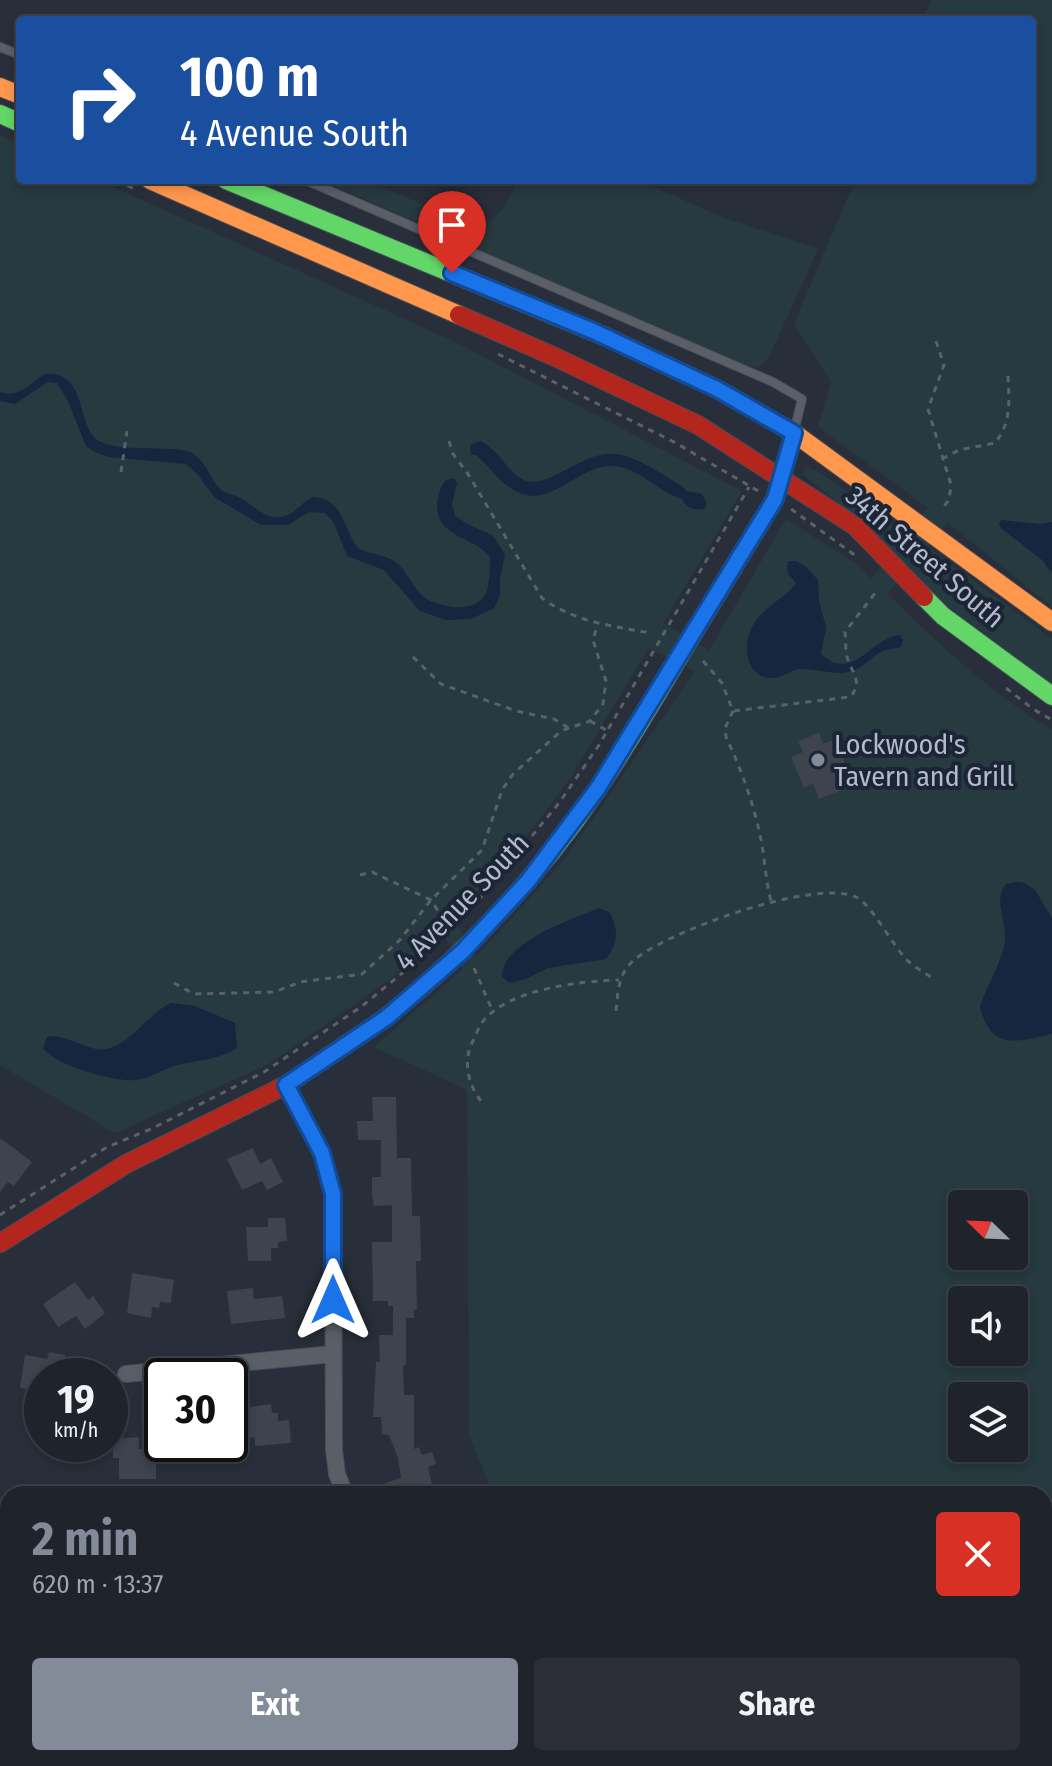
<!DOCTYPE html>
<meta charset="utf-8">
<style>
:root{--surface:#1f232c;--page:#2c2f38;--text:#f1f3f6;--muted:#a1a4a9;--line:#3c4048;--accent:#838a98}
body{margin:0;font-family:"Fira Sans Condensed",sans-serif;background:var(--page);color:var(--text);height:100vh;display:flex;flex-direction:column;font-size:30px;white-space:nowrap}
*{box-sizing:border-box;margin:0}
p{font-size:26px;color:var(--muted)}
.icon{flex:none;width:44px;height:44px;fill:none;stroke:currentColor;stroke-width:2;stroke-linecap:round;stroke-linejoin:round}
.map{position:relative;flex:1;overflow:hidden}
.drawer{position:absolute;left:0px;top:1486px;width:1052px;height:280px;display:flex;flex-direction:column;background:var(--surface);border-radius:24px 24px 0 0;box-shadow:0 4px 12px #0003,0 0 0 2px var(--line)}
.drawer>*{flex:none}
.hud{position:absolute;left:16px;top:16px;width:1020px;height:168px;border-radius:8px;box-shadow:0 4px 12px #0003,0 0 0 2px var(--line);background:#1a4fa0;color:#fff;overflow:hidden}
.needle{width:52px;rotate:293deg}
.fabs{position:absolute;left:948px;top:1190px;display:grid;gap:16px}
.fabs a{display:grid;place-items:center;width:80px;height:80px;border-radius:8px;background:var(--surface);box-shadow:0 4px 12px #0003,0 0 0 2px var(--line);font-size:40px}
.speed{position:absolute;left:24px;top:1358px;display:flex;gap:16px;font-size:40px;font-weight:700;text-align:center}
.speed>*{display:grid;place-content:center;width:104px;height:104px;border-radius:50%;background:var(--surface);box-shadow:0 4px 12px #0003,0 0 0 2px var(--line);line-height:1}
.speed small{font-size:20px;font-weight:400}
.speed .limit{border:4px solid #111;border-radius:12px;background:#fff;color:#111}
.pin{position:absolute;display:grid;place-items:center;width:68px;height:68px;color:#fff;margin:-82px -34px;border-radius:50% 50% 50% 0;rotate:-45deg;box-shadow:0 0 8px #0007}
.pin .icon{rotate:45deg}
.me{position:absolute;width:88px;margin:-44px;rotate:0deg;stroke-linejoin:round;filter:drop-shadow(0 0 6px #0008)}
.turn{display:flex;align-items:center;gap:28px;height:168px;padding:0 32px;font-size:36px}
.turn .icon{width:104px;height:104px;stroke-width:2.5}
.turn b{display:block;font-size:56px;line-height:68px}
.round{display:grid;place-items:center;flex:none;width:84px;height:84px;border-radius:8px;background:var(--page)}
.summary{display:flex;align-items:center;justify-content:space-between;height:136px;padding:0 32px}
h1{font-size:48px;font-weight:700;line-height:60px;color:var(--accent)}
.action{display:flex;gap:16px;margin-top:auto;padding:16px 32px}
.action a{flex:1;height:92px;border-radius:8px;background:var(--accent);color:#fff;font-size:32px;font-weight:700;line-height:92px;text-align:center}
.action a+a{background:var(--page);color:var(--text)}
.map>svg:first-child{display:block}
.green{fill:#263a40;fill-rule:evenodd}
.water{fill:#17253f}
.building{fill:#3e434e}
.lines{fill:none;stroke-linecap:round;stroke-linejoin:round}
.lane-casing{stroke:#474c56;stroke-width:10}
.street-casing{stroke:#474c56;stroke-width:18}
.fast-casing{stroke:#474c56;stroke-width:20}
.slow-casing{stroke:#474c56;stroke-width:20}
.jam-casing{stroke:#474c56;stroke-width:20}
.path{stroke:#5b6169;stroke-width:3;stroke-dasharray:6 6;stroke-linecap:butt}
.lane{stroke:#5a5e67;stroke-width:8}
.street{stroke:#5a5e67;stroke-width:16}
.fast{stroke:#63d668;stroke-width:18}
.slow{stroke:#ff974d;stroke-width:18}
.jam{stroke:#b3261e;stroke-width:18}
.route-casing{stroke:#114b97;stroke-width:20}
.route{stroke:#1a73e8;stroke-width:14}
.poi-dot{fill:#838a98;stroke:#1c2535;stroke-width:3}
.labels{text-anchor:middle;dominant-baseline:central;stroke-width:8;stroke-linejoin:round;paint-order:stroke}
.street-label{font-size:28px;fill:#b3bbca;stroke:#1c2535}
.poi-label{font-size:28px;fill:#b3bbca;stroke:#1c2535;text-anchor:start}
</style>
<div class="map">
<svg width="1052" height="1766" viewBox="0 0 1052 1766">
<rect width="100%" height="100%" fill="#292f3a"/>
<path class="green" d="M931,0H1052V607L948,523L928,546L1052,639V687L980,634L907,570L888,594C938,644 991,693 1052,730V1766H600L596,1758H1044V1494H493L469,1434L467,1090L374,1047L463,969L441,931L388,981L269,1064L115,1133L0,1065V135L20,144V180H98L455,342L742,491L663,623L709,650L786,519L858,565L871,579L892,553L863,523L803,475L804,469L808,467L817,471L908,533L928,508L818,427L831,381L794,324L855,180H1032V20H923ZM649,648L695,671L564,860L476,957L453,918L518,848L569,780ZM962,1204H1014V1256H962ZM962,1300H1014V1352H962ZM962,1396H1014V1448H962Z
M321,180H367L469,225C501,222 505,206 517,180H639L724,218L818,249L769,357L758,368L733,361Z"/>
<path class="water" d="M45,374C84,371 78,417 93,436C108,455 169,444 190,452C205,458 210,479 221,490C227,494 232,494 238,497C255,504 265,524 288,515C297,511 303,501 313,497C345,499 342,528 358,548C369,555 384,554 394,561C407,570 411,584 421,595C434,607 474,615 485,595C490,585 490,568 490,557C474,536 436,538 437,504C438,495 440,487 446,480L454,478L457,483L452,504L455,516L467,524L492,535L505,554L500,579V596L494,608L471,619L446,620L420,611L384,570L347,556L334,523L325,513L309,512L288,525H261L214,497L198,475L186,464L108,457L93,451L86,446L67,399L57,383L48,382L15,404L0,401V392C19,399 30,383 45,374Z
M480,441C501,450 508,476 527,481C553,488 585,446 622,455C640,459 667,477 683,487L686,491L702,494L707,504L704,509C694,511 687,508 682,499C659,492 641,470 616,466C579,461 550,514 512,489C499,481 488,465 476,455H471L470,445Z
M1001,520L1040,524L1052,522V573L1041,559L1002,529L999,524Z
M789,561H796L805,566L818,580L819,601L826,627L821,654C853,684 871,637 900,635L903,640L901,647C895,649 889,648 883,651C871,656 865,667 852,671C835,676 820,669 803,669C793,668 784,677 774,678C746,680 742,646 752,627C762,607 784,600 796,583L788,574L787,566Z
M1016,882L1025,883L1035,890L1052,918V1034C1016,1042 991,1051 980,1007C986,987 1004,959 1005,939C1006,919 993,900 1006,884Z
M599,908L610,913C619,932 618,942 606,959L548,968L526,979L510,983L502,977C501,942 573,919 599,908Z
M171,1003L195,1006L235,1023L237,1048C219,1060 198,1060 177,1065C163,1069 151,1078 136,1080C114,1082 56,1066 43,1048L47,1037L53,1036C68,1037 81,1046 96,1049C125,1054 146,1014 171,1003Z"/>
<path class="building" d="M819,732L823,744L835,739L847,769L838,773L845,789L819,799L813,783L804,788L791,757L803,752L798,742Z
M372,1097H396L397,1158H411L412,1216H420L421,1261H416L417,1310H414V1318H406V1365H403L404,1395H414V1449L419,1447L422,1455L432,1452L436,1464L428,1467L433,1489L418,1494H389L385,1483L401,1478L398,1458L389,1435L382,1434L381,1417H373L376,1362H380L379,1335H393V1306H388V1301H373L372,1242H392V1205L374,1206L372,1196V1177H381V1140H358L357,1121H373Z
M0,1138L32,1162L14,1186L8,1182L0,1192Z
M253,1148L260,1164L271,1158L283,1182L267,1190L262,1181L242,1190L227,1159Z
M268,1218H285L287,1241L278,1242V1248H271V1261H248L246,1227H268Z
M132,1273L174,1280L171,1303L160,1302L159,1308L152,1307L151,1318L127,1313Z
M75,1282L88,1300L93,1296L105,1313L85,1329L76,1316L58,1327L43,1304Z
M253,1288L254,1299L282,1296L285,1318L231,1324L227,1291Z
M49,1352L65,1355L64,1376H42V1391L20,1388L25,1355L47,1359Z
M271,1404L272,1413H278V1421L289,1420L291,1443L255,1446V1437L245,1438L243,1408Z
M139,1437V1449H146V1456H156V1479H119V1458H113V1439Z"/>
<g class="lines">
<defs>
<path id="lane" d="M0,47L20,55
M305,180L773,382L802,399L794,432"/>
<path id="street" d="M286,1085L322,1153L333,1194L334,1450L337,1474L345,1494
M126,1374L333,1354
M0,1662L8,1668
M8,1766L11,1758"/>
<path id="fast" d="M0,114L20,123
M226,180L606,337
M924,597L943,616L1052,696
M384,1019C467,953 540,875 599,787C636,732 669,673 704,616"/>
<path id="slow" d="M0,87L20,95
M150,180L459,315
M606,337L717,389L794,433L1052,622"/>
<path id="jam" d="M459,315L553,356L698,425L855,526L924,597
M704,616L775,499L794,433
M0,1243L126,1164L286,1085L384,1019"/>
</defs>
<use href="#lane" class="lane-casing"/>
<use href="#street" class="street-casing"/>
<use href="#fast" class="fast-casing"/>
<use href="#slow" class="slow-casing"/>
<use href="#jam" class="jam-casing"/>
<path class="path" d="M117,180L134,189
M936,341L944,365L928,409L951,485L949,500L941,510
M498,354L674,442L760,492
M449,441L453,454L468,474L542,598C574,622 613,626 650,633
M942,459L959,450L995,443C1012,422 1009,400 1008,375
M121,472L127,431
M791,509L856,556
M413,657L441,684L516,711L554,719L572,730
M703,661L722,683L733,711L850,697C863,683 853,674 848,660C845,651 846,641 845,632L876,592
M1006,688L1033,709L1052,720
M733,711L725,728L726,737C742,771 755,807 762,845C765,863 766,882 771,901
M590,721L608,731
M360,875L372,872L431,900L453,934
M474,968L493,1012
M174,983L194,994L275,992L300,982L362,974L399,941L431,900L482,850L502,790L513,774L561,731L590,721L603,704L606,681L593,640L598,623
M616,1011C618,992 618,974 633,961C665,932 819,876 858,898C872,906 893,946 907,960C914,967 924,972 932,978
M481,1101C468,1084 463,1062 472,1043C476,1035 479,1026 484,1020C510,989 581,981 619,980
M0,1215L107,1147L151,1129L264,1072L361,1007L406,970L485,893L559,803L599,745L749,487
M609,1758L610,1766"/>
<use href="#lane" class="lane"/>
<use href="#street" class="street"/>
<use href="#fast" class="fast"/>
<use href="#slow" class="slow"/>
<use href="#jam" class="jam"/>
</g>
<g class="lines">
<defs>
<path id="route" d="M333,1300V1194L322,1153L286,1085L386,1018L463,951L528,881L598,788L775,499L794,433L717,389L593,331L452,273"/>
</defs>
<use href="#route" class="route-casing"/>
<use href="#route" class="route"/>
</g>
<circle class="poi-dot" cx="818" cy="760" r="8"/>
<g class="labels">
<g class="street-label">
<text transform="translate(925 557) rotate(41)">34th Street South</text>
<text transform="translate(462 902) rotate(-46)">4 Avenue South</text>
</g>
<g class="poi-label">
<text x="834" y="744">Lockwood's<tspan x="834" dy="32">Tavern and Grill</tspan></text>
</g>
</g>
</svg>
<div class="fabs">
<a><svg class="needle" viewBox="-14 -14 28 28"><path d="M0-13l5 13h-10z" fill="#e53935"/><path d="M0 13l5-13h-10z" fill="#a1a4a9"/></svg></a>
<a><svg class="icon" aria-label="sound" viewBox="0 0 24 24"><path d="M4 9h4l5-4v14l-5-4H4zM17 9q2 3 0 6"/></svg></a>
<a><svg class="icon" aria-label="layers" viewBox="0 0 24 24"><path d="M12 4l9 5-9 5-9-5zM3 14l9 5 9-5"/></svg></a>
</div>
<div class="speed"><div>19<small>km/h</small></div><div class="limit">30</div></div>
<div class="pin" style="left:452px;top:273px;background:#d93025"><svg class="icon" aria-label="arrive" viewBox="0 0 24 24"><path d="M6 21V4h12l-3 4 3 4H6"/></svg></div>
<svg class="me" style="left:333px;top:1300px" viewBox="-20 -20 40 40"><path d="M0-17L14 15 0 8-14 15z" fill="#1a73e8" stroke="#fff" stroke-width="4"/></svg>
<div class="hud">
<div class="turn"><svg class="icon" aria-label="right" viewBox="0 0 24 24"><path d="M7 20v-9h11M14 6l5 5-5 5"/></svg><div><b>100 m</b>4 Avenue South</div></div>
</div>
<section class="drawer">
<div class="summary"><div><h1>2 min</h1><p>620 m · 13:37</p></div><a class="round" style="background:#d93025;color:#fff"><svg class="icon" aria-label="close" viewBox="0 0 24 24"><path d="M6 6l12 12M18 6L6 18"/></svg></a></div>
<div class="action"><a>Exit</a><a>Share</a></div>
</section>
</div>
